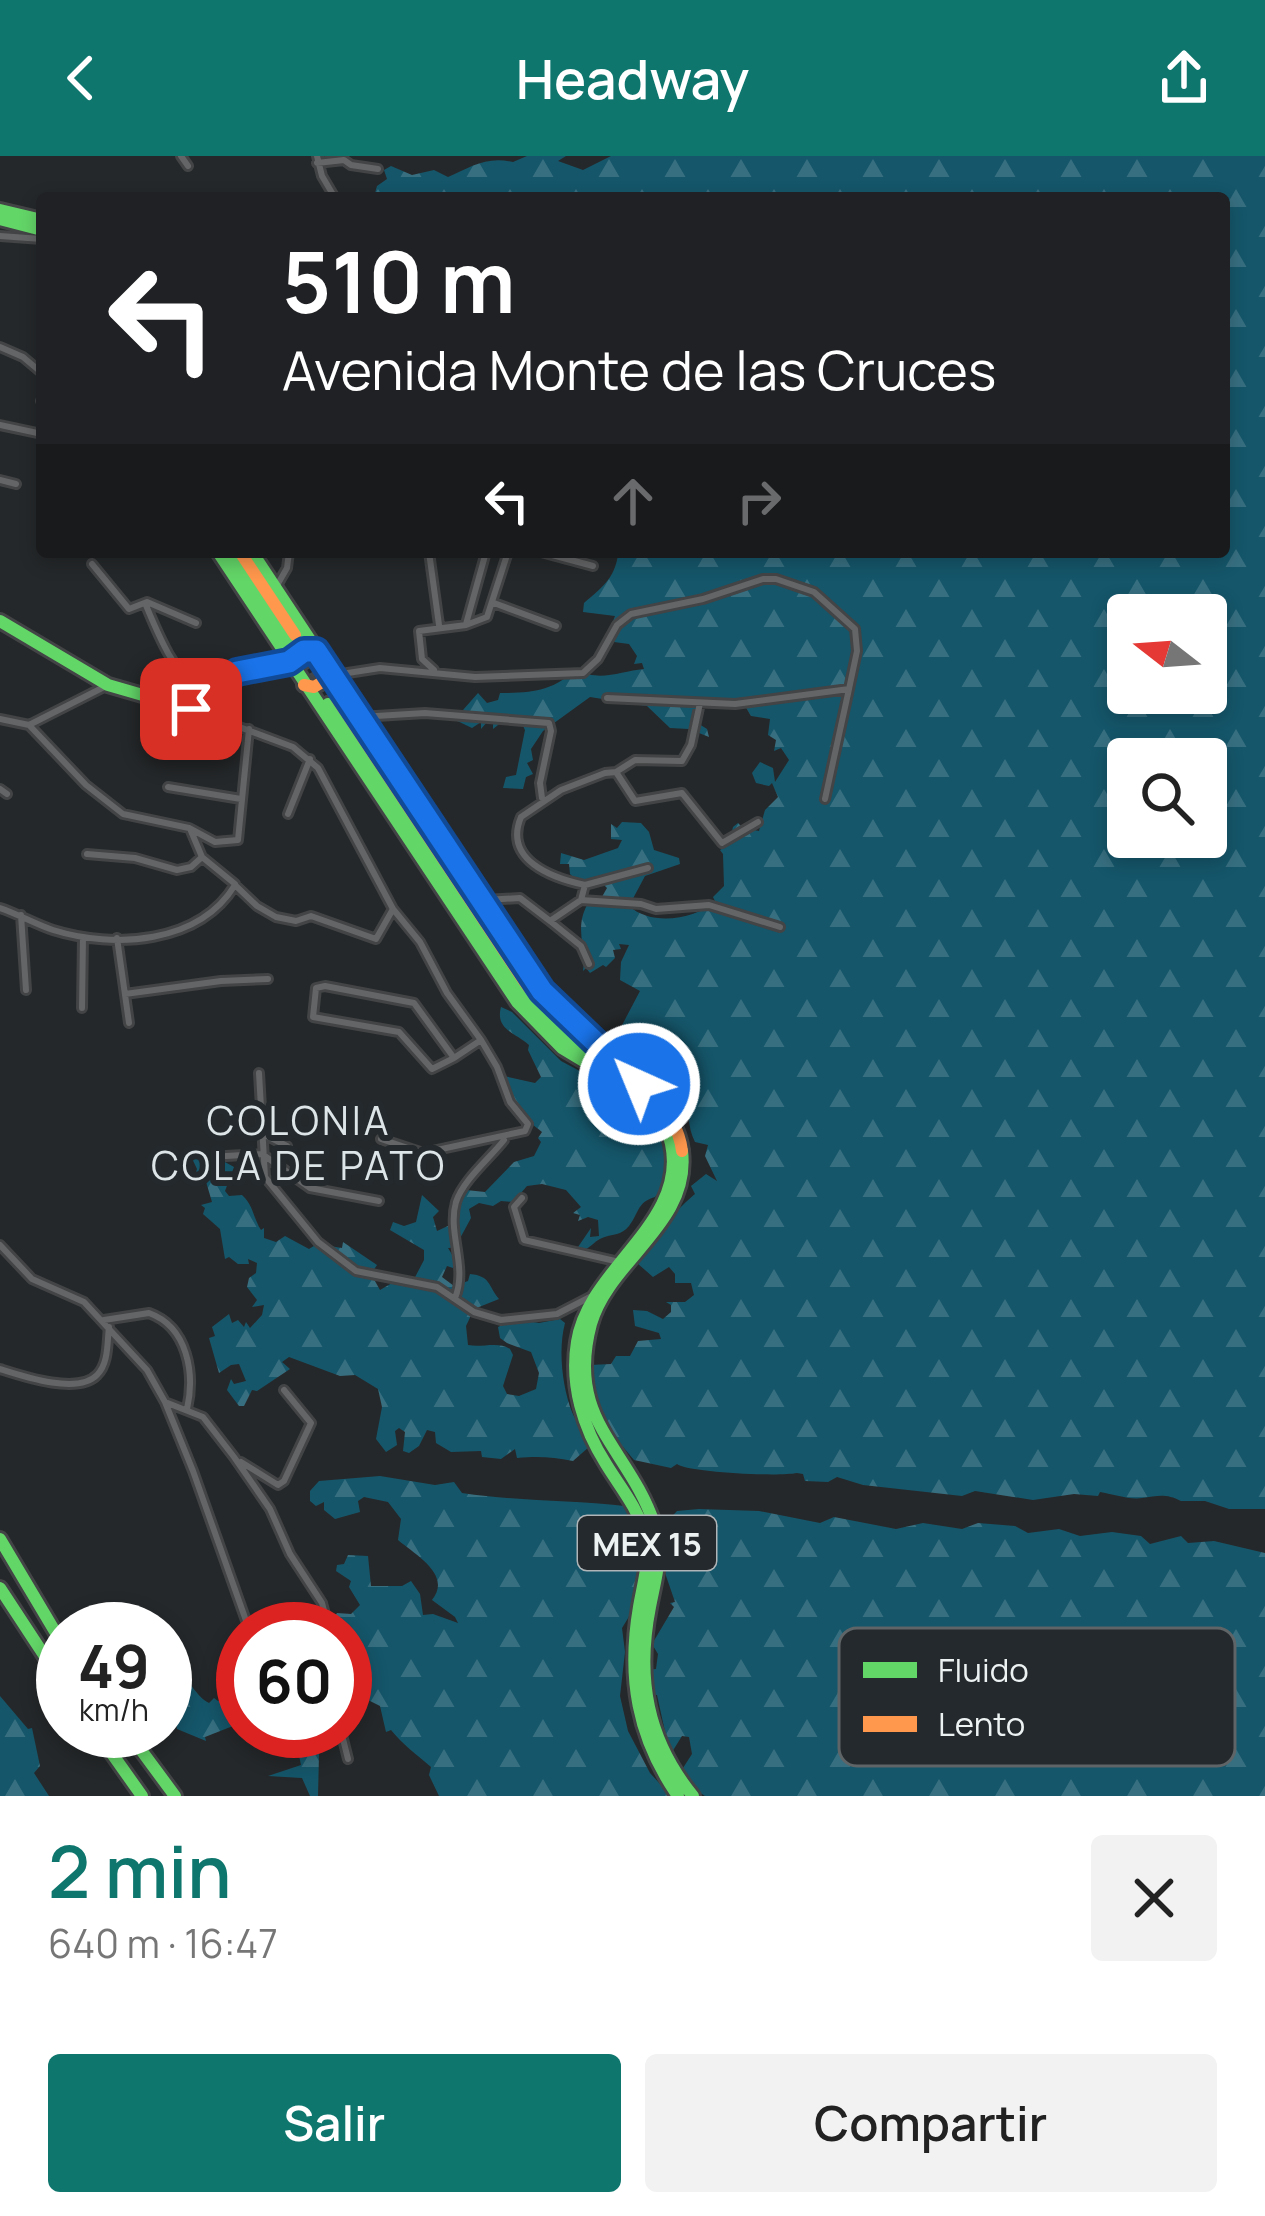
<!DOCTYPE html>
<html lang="es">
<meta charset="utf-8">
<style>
:root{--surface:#fff;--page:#f2f2f2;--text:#222;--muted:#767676;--accent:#0f766e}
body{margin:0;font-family:Manrope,sans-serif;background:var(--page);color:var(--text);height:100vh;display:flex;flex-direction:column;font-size:45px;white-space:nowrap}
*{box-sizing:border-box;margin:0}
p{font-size:39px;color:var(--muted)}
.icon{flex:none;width:66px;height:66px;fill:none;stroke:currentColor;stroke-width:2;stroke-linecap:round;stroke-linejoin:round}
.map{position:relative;height:1640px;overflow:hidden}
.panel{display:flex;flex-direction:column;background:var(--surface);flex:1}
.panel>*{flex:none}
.top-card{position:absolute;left:36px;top:36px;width:1194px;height:366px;border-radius:12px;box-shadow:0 6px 18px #0003;background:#202124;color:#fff;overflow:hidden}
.needle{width:78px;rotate:287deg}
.fabs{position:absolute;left:1107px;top:438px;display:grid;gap:24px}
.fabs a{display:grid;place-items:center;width:120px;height:120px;border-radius:12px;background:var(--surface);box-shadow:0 6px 18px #0003;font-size:60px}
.speed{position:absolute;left:36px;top:1446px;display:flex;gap:24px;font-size:60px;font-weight:700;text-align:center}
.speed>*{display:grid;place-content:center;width:156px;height:156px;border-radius:50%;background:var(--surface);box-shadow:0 6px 18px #0003;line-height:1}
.speed small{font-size:30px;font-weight:400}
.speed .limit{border:18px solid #d22;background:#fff;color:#111}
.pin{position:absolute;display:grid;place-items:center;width:102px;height:102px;color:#fff;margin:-51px;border-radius:24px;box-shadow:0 6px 18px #0006}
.me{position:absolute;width:132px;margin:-66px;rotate:316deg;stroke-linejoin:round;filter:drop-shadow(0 0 9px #0008)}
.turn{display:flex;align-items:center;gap:42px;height:252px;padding:0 48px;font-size:54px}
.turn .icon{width:156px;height:156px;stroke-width:2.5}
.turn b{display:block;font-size:84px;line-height:102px}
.lanes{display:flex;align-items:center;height:114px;padding:0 48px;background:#0003;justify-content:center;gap:60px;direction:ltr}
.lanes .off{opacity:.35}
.round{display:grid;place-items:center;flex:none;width:126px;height:126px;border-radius:12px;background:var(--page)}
.head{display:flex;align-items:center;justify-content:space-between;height:204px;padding:0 48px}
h1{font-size:72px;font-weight:600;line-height:90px;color:var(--accent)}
.cta{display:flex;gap:24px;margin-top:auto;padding:24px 48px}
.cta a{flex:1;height:138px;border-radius:12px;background:var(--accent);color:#fff;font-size:48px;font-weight:600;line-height:138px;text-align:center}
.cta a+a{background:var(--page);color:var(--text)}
header{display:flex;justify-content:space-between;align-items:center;height:156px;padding:0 48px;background:var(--accent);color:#fff;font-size:54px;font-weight:600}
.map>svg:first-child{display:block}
.forest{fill:url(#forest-firs);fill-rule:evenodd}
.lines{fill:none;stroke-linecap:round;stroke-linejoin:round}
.primary-tunnel{stroke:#434648;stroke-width:9;stroke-dasharray:9 4.5;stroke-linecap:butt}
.street-casing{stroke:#424445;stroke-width:12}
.fast-casing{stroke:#424445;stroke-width:18}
.slow-casing{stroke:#424445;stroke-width:18}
.street{stroke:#646566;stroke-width:6}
.fast{stroke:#63d668;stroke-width:12}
.slow{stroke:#ff974d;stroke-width:12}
.route-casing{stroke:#114b97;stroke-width:30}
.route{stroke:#1a73e8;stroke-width:21}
.labels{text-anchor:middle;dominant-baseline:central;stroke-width:12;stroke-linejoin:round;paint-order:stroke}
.shield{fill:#23292c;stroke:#b0b5b7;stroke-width:3}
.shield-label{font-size:33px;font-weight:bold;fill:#ecf1f2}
.neighbourhood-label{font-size:39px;letter-spacing:3px;fill:#dde5e9;stroke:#23292c}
.key{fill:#23292c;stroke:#5f6567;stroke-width:3}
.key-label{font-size:33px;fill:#ecf1f2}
</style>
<header><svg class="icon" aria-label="back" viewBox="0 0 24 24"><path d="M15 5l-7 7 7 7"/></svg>Headway<svg class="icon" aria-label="share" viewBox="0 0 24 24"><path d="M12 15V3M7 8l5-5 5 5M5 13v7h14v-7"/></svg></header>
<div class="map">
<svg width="1265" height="1640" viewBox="0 0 1265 1640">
<defs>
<pattern id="forest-firs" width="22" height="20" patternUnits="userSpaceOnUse" patternTransform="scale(3)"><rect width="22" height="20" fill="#15566a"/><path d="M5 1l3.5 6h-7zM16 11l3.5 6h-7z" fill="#376f80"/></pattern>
</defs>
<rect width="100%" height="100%" fill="#25282a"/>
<path class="forest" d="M527,0H566L558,5L583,14L611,0H1265V1353H1229L1205,1345H1181C1166,1337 1157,1340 1142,1342C1130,1344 1112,1338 1100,1336L1098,1340L1074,1338L1033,1344L975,1335L962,1340L863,1329L837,1321L828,1326L805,1325L803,1318L797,1317C776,1321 686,1316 677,1308L671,1312L634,1304L623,1291L608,1282C605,1255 590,1240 590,1209L611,1208L616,1200H630L638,1185L661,1183L659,1177L635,1170L633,1154L647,1155L663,1163L671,1156V1149L666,1146H685L694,1139L691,1127H675V1118L669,1111L653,1121L637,1107C644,1090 682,1048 695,1038L691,1030L706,1018L717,1025L705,1000L708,989L695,986C687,970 689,955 687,938L673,934C662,919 650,905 640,890L645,878L640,876L633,881L620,873L640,835L620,824L621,806L629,789L619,788L621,793L613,794L615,802L606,811L603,809L590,817L586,812L583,815C587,791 574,774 587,749L599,746L607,732L599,724L578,726L570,718L569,708H560L561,697L584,704L618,692L622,684L611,683V668L617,672L622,666L641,667L649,676L654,694L679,702L680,708L645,720L629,750C652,771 696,763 715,745L713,741L724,730L723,698L720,694L729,688L733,671L738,667L743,672L759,675L765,654L778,641L772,627L769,630L756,627L752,617L760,606L773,612L775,626L789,604L781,592L774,595L776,584L768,579L770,563L751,560L744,548L702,544L699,568L707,573L709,581L689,573L670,572L647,550L590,541L543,575L531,593L533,604L527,607L533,618L526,621L523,633L503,632L506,621L516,619L525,574L522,568L503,565L493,573V567L487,566L481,573V566L472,572L449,561L463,554L478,537L487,547L498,544L500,537C536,537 553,534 577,513C598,527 621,515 644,513L642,507L634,508L637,500L629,488L614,486L608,478L615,460L583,456L584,447C601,432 614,424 618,399L624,396H1224V42H389L382,39L378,42L375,37L377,30L387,23L384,14L391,10L412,19L434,14L448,21C471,11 486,0 513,6ZM1128,459H1206V537H1128ZM1128,603H1206V681H1128Z
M501,851L512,856L561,905L591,921L589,923C600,931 614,931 626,938C649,952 677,985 671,1016C669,1026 661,1033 655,1041C637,1046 639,1057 629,1070C621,1080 611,1078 602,1082C596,1084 592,1090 586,1093L578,1091L591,1072L590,1081L599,1080L598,1064L588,1061L578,1065L580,1059L573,1057L581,1051L566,1034L542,1028L527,1030L513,1046L501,1045L493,1050L479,1047L469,1053L471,1062L458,1086L460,1091L448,1092L456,1105L453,1112L447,1110L442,1121L454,1130L468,1125L470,1118C491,1120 488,1130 499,1143L474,1153L466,1170L468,1189C482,1192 498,1185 510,1193L513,1199L503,1230L507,1238L519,1240L536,1233L539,1217L531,1196L507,1187L500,1182L498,1171L515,1163L539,1167L560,1163L565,1167C558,1193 562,1230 572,1256C577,1269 587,1275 590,1290L573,1305C553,1301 538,1300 517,1302L515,1293L501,1303L482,1301L481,1295L451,1296L436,1287L435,1276L427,1274L419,1290L409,1297L403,1295L405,1276L399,1272L395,1275L397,1289L386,1296L376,1283L382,1251L378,1233L355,1219L340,1220L289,1201L282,1206L290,1213L257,1235L252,1234L244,1250H239L227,1234L231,1223L234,1228L246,1225L239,1208L231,1209L219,1217L209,1182L215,1180L212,1171L229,1158L232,1167L238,1164L244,1171L246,1166L250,1172L262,1159L264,1149L252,1151L257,1144L247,1131L249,1122L256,1117L257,1107L248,1103L249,1108H238L229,1101L225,1103L220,1073L203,1058L205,1052L201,1049L212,1046L204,1019H195L197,1013L189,996L196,999L203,994L234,1011L225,1035L229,1040L242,1039C254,1050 253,1062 261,1074L264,1072V1082L276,1086L285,1080L309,1093L317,1088L342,1092L343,1086L377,1109L371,1118L380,1134L392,1127H412L424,1104V1094L390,1074L393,1066L404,1070L416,1066L422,1039L439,1055L433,1061L437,1075L450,1069L466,1034L485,1036L514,1006L534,1000L541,986L538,982L542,976C519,958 513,950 501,923L504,920L535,927L541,921L528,894L529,889C515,876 495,874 501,851Z
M380,1320L435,1329L454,1326L462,1337C516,1345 569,1344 625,1350L633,1370L643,1379L641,1389L646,1393L640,1398L646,1416L638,1446L622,1472L625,1496L620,1540L628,1575L650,1617L671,1640H439L429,1619L431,1611C416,1598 403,1589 391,1574L386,1576L380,1550L364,1542V1535L353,1531L345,1536V1473H337L333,1462L337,1457L351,1458L360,1449L349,1431L351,1425L336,1415L337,1409L344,1408L348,1399L368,1400L371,1430H402L411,1425L420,1438L423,1459L433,1458L458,1467L455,1461L432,1444C452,1419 417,1400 398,1384L401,1363L388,1346L364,1341L358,1345L360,1356L335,1363L324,1354V1346L316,1350L310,1345V1335L319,1325Z
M699,1353L759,1355L820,1367L834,1361L896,1373L923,1367L962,1373L978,1367L1015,1370L1028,1377L1059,1373L1080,1380L1112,1376L1141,1380L1150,1388L1181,1380L1188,1387L1214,1385L1265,1397V1640H705L694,1633L683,1612L692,1598L689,1581L682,1580L672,1596L664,1584L666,1580L657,1539H650L646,1514L656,1513L658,1498L652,1488L674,1451L670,1447L675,1446L663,1411L664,1369L677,1355Z
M176,1518C191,1523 195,1540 209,1547L214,1542L218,1545L243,1541V1566L205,1581L206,1585L177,1573C175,1557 164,1542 166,1523H178Z
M0,1540L28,1573L32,1572L40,1610L34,1617L49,1640H0Z
M332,1575L319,1598L318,1640H310L302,1622L268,1620L301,1609L297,1590L284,1585L282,1576Z"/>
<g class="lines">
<path class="primary-tunnel" d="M295,479L337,543
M287,484L328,548"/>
<defs>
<path id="street" d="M181,0L188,10
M317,0L322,20L335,42
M317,7L344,4L351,9L378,13
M0,80L42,83
M0,191L23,201L42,217
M41,245H42
M0,269L42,278
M0,324L16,328
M429,396L439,469
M541,396L593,410
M92,408L129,453L147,446L196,467
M276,431L287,412L289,396
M145,447C160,483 172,513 202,539
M494,447L556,470
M466,468L486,396
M434,514L422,503L419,475L466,469L487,461L508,396
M335,519L380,512L475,521L583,517L598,503L617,469L631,458L703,443L763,423H776L814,436L855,473L857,495L849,533L735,548L607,542
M191,553L293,591L318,612L393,753L420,786L447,837L481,884L497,911L510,946L528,968L525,975L423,997L381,983
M360,561L425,557L549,567L551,575L540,627L542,642
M0,563L29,569L108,529
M29,569L86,629L123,658L189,672L215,686L238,684L249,573
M616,616L635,645L682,637L722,687L758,666
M168,631L241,643
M0,633L7,638
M825,643L849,533
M288,658L310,603
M191,675L202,701L235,728
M87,698L135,702L177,714L191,711L202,701
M585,729L648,712
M485,744L520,742L550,765L581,744L585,729C552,722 503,704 521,661L561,634L605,617L616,616L635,604L682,605L691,589L700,547
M581,744L641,748L656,753L709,749L780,771
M0,752C18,758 35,768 53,774C114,793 199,788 235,729L257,750L276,761L296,765L311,760L376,783L393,753
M21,759L26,834
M550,765L581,790L589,808
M117,782L129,867
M125,838L221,825L268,823
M82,852L83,781
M454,902L432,913L399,876L313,861L316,832L325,830L414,847L454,902L481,884
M259,917L265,1021L318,1086L356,1115L437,1131L474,1156L501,1164L557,1158L590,1141
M261,977L287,990
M226,1000L262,998L310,1032L379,1045
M522,1042L514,1051L524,1084L615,1105
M0,1089L32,1123L84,1146L147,1214L165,1246L193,1315L249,1473
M455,1142C468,1111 447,1077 456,1046C463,1024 490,1002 504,984
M104,1164L149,1157C188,1171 195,1218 187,1253
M0,1213C22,1220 78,1239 97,1219C109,1207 107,1186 109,1171
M165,1246L203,1261L234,1301L270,1353L290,1398L322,1447L329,1473
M241,1306L278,1329L284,1325L311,1267L284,1234
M341,1575L348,1603"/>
<path id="fast" d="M0,54L42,64
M0,63L42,74
M218,396L517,846L562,892L625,930
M226,396L287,484
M252,396L542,835L610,899
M0,465L108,529L191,553L202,539L237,516L289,506L304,495H316
M328,548C373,616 419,684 464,752C487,787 508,827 537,856C575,895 659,933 671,988C688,1067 588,1112 577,1186C570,1229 583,1272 606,1308C620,1331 638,1352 645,1379C651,1403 643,1427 639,1451C627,1521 637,1581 678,1640
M682,995C691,1068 609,1104 591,1168C565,1265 629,1291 655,1370C664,1398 655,1424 650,1451C636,1522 647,1584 693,1640
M0,1383L63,1489
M0,1432L63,1528
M96,1575L142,1640
M127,1575L175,1640"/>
<path id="slow" d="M240,396L295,479
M304,529L314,531L332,520
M337,543L526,828C568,882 673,923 682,995"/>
</defs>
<use href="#street" class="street-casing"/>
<use href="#fast" class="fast-casing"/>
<use href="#slow" class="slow-casing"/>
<use href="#street" class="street"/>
<use href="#fast" class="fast"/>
<use href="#slow" class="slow"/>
</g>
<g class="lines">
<defs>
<path id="route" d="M191,553L202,539L237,516L289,506L304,495H316L542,835L639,928"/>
</defs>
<use href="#route" class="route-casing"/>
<use href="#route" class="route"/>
</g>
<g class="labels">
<rect class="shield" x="578" y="1360" width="138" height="54" rx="9"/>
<g class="shield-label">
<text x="647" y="1387">MEX 15</text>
</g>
<g class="neighbourhood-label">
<text x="299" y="964">COLONIA<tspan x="299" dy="45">COLA DE PATO</tspan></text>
</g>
</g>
<rect x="839" y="1472" width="396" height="138" rx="18" class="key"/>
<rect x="863" y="1506" width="54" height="16" fill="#63d668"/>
<rect x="863" y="1560" width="54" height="16" fill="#ff974d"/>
<g class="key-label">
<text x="938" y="1526">Fluido</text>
<text x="938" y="1580">Lento</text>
</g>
</svg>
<div class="fabs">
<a><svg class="needle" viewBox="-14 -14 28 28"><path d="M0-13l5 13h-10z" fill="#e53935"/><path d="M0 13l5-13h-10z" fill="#767676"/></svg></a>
<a><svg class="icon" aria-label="search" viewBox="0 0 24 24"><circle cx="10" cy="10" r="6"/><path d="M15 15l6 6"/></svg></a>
</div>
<div class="speed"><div>49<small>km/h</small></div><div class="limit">60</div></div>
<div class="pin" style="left:191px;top:553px;background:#d93025"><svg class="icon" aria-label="arrive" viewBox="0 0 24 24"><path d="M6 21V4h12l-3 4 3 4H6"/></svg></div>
<svg class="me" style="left:639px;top:928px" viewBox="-20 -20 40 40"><circle r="17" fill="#1a73e8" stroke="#fff" stroke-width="3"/><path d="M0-11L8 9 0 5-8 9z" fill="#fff"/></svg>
<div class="top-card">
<div class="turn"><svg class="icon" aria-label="left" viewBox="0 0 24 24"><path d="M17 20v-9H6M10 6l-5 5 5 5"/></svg><div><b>510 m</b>Avenida Monte de las Cruces</div></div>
<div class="lanes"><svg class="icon" aria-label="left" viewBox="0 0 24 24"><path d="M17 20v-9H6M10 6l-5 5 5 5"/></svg><svg class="icon off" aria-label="ahead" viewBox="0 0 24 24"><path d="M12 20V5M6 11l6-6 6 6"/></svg><svg class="icon off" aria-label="right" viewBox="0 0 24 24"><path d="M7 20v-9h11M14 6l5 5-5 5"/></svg></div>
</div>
</div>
<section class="panel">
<div class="head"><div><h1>2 min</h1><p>640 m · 16:47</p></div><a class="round"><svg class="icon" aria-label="close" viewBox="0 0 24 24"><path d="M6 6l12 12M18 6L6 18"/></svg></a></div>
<div class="cta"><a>Salir</a><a>Compartir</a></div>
</section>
